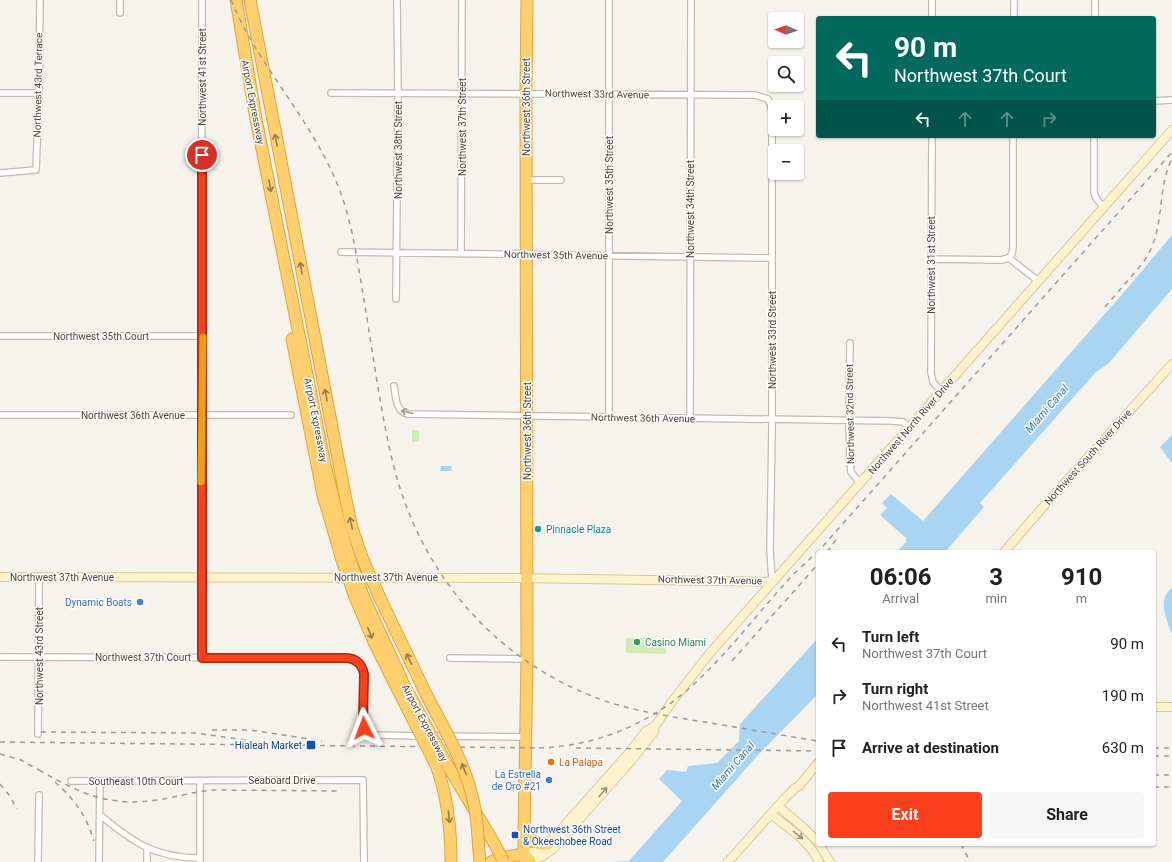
<!DOCTYPE html>
<meta charset="utf-8">
<style>
:root{--surface:#fff;--page:#f6f6f6;--text:#202124;--muted:#757577;--accent:#fc3f1d}
body{margin:0;font-family:Roboto,sans-serif;background:var(--page);color:var(--text);height:100vh;display:flex;flex-direction:column;font-size:15px;white-space:nowrap}
*{box-sizing:border-box;margin:0}
p{font-size:13px;color:var(--muted)}
.icon{flex:none;width:22px;height:22px;fill:none;stroke:currentColor;stroke-width:2;stroke-linecap:round;stroke-linejoin:round}
.map{position:relative;flex:1;overflow:hidden}
.side{position:absolute;left:816px;top:550px;width:340px;height:296px;display:flex;flex-direction:column;background:var(--surface);border-radius:4px;box-shadow:0 1px 3px #0004}
.side>*{flex:none}
.banner{position:absolute;left:816px;top:16px;width:340px;height:122px;border-radius:4px;box-shadow:0 1px 3px #0004;background:#00695c;color:#fff;overflow:hidden}
.needle{width:26px;rotate:272deg}
.controls{position:absolute;left:768px;top:12px;display:grid;gap:8px}
.controls a{display:grid;place-items:center;width:36px;height:36px;border-radius:4px;background:var(--surface);box-shadow:0 1px 3px #0004;font-size:20px}
.pin{position:absolute;display:grid;place-items:center;width:34px;height:34px;color:#fff;margin:-17px;border:2px solid #fff;border-radius:50%;box-shadow:0 1px 4px #0007}
.me{position:absolute;width:44px;margin:-22px;rotate:357deg;stroke-linejoin:round;filter:drop-shadow(0 0 3px #0008)}
.turn{display:flex;align-items:center;gap:14px;height:84px;padding:0 12px;font-size:18px}
.turn .icon{width:52px;height:52px;stroke-width:2.5}
.turn b{display:block;font-size:28px;line-height:34px}
.lanes{display:flex;align-items:center;height:38px;padding:0 12px;background:#0003;justify-content:center;gap:20px;direction:ltr}
.lanes .off{opacity:.35}
.eta{display:flex;justify-content:space-evenly;align-items:center;height:68px;text-align:center}
.eta b{font-size:24px;font-weight:700;line-height:28px}
.cta{display:flex;gap:8px;margin-top:auto;padding:8px 12px}
.cta a{flex:1;height:46px;border-radius:4px;background:var(--accent);color:#fff;font-size:16px;font-weight:700;line-height:46px;text-align:center}
.cta a+a{background:var(--page);color:var(--text)}
ul{padding:0;list-style:none}
li{display:flex;align-items:center;gap:12px;height:52px;padding:0 12px}
li div{flex:1}
li b{display:block;font-size:15px}
li em{font-style:normal}
.map>svg:first-child{display:block}
.green{fill:#d2eab5}
.water{fill:#a9d4f2}
.lines{fill:none;stroke-linecap:round;stroke-linejoin:round}
.street-casing{stroke:#c2bbae;stroke-width:8}
.secondary-casing{stroke:#d6c79b;stroke-width:10}
.highway-casing{stroke:#e0a43c;stroke-width:13}
.street{stroke:#fff;stroke-width:5.5}
.secondary{stroke:#fff3cd;stroke-width:8}
.highway{stroke:#ffcf6e;stroke-width:11}
.rail{stroke:#9a9a9a;stroke-width:1.5;stroke-dasharray:5 5;stroke-linecap:butt}
.highway-bridge-casing{stroke:#e0a43c;stroke-width:13;stroke-linecap:butt}
.highway-bridge{stroke:#ffcf6e;stroke-width:11}
.oneway{stroke:#937c4e}
.oneway2{stroke:#9c9892}
.oneway3{stroke:#9c937c}
.route-casing{stroke:#a42913;stroke-width:10}
.route{stroke:#fc3f1d;stroke-width:7}
.slow{stroke:#f59e0b;stroke-width:7}
.culture-dot{fill:#0f9aa8;stroke:#fff;stroke-width:1.5}
.shop-dot{fill:#3f7fe0;stroke:#fff;stroke-width:1.5}
.leisure-dot{fill:#2e9e5b;stroke:#fff;stroke-width:1.5}
.transit-dot{fill:#1a4fb4;stroke:#fff;stroke-width:1.5}
.food-dot{fill:#e8710a;stroke:#fff;stroke-width:1.5}
.labels{text-anchor:middle;dominant-baseline:central;stroke-width:3;stroke-linejoin:round;paint-order:stroke}
.street-label{font-size:10px;fill:#4b4439;stroke:#fff}
.culture-label{font-size:10px;fill:#0d838f;stroke:#fff;text-anchor:start}
.shop-label{font-size:10px;fill:#366cbe;stroke:#fff;text-anchor:end}
.leisure-label{font-size:10px;fill:#27864d;stroke:#fff;text-anchor:start}
.transit-label{font-size:10px;fill:#164399;stroke:#fff;text-anchor:end}
.food-label{font-size:10px;fill:#c56008;stroke:#fff;text-anchor:start}
.water-label{font-size:11px;font-style:italic;fill:#2e7ab2;stroke:#fff}
</style>
<div class="map">
<svg width="1172" height="862" viewBox="0 0 1172 862">
<rect width="100%" height="100%" fill="#f6f3ec"/>
<path class="green" d="M412,430H419V442H412Z
M626,638L666,639V654L626,653Z"/>
<path class="water" d="M1172,235V289L1109,363L1096,372L980,503L984,507L945,552H897L906,542V538L880,515L887,508L882,503L891,494L923,521L1131,284Z
M1172,435V463L1160,447Z
M440,466H452L451,469H452V471H440L441,468Z
M1172,588V633L1170,630C1166,616 1157,599 1172,588Z
M818,638V694L759,754L663,862H613L629,861L682,801L659,779L667,770L686,772L688,766L717,763L739,741L740,724Z"/>
<g class="lines">
<defs>
<path id="street" d="M120,0V13
M932,0V18
M1014,18V0
M1095,18V0
M0,93H39
M331,93L755,95L768,99L771,106L772,112V430L770,548L772,582
M1154,101L1172,100
M932,136L931,373L933,382L941,391
M1094,136V193L1096,198L1104,208
M0,173L36,170L39,93L40,0
M526,180H561
M341,252L772,258
M461,254L462,0
M1009,258L1012,254L1013,247V136
M1009,258L1038,281
M931,259L1001,260L1009,258
M396,299L398,93L397,0
M0,336H203
M850,343L849,421L850,462L851,472L860,483
M394,386C396,397 395,411 408,414L893,421L903,422L909,427
M0,415H291
M609,417V0
M690,418L691,0
M0,657L352,658C381,669 347,725 373,735L422,736
M201,658L202,0
M450,658L527,659
M38,734L39,577
M430,736L526,737
M71,781L363,780L364,862
M100,815C134,843 155,858 200,858
M147,849V862
M38,862L39,795
M99,862L100,781
M200,862V781"/>
<path id="secondary" d="M1004,552L1044,506L1172,364
M0,577L518,578L772,582
M1154,707H1172
M778,806L804,828L818,842
M771,814C789,829 809,840 819,862
M819,844L830,862
M524,854L539,850L548,844L628,754L646,731L655,726
M530,861L543,856L553,849L631,761L654,732L655,726L671,703L709,654L1172,130
M728,862L784,799L795,788L799,786L818,763"/>
<path id="highway" d="M236,0L256,119L325,465L341,530L350,560
M250,0L345,495L352,528L363,560
M292,339L323,495L342,560
M355,597L374,642L395,684
M364,598L404,685
M380,598L426,694
M436,765C448,797 451,828 451,862
M448,766L494,843
M524,836L539,844H548
M491,862L506,857L524,854
M525,862L530,861L524,854V836L527,659L526,94L527,0"/>
</defs>
<use href="#street" class="street-casing"/>
<use href="#secondary" class="secondary-casing"/>
<use href="#highway" class="highway-casing"/>
<use href="#street" class="street"/>
<use href="#secondary" class="secondary"/>
<use href="#highway" class="highway"/>
<path class="rail" d="M231,0C261,73 322,129 345,206C354,235 358,265 363,294C372,347 379,402 391,455C417,572 496,665 611,703C641,712 673,717 704,722C742,728 780,735 818,741
M1105,307L1142,264C1167,231 1155,194 1172,158
M827,552L838,537
M732,661L818,564
M212,730H250L322,741
M41,732L195,733L246,740
M0,742L544,748
M539,748C597,746 650,724 693,685C728,653 757,614 789,579C800,567 813,557 824,545L1172,152
M576,748L818,751
M1154,748H1172
M0,754L21,760L44,773
M1154,756H1172
M39,770C81,794 109,807 158,800C177,797 195,791 215,790L341,791
M1154,775H1172
M55,782C75,800 86,815 94,841
M0,784L9,795L17,809
M1154,787H1172
M961,844L970,862"/>
<defs>
<path id="highway-bridge" d="M342,560L355,597
M350,560L364,598
M363,560L380,598
M395,684L436,765
M404,685L448,766
M426,694C444,729 466,764 474,804C478,823 478,843 480,862
M494,843L504,862"/>
</defs>
<use href="#highway-bridge" class="highway-bridge-casing"/>
<use href="#highway-bridge" class="highway-bridge"/>
</g>
<defs><path id="oneway-shaft" d="M-6 0H5M1.5-3L5.5 0L1.5 3" fill="none" stroke-width="1.6" stroke-linecap="round" stroke-linejoin="round"/></defs>
<g class="oneway">
<use href="#oneway-shaft" transform="translate(276 140) rotate(-101)"/>
<use href="#oneway-shaft" transform="translate(270 186) rotate(79)"/>
<use href="#oneway-shaft" transform="translate(301 268) rotate(-101)"/>
<use href="#oneway-shaft" transform="translate(326 395) rotate(-101)"/>
<use href="#oneway-shaft" transform="translate(351 523) rotate(-103)"/>
<use href="#oneway-shaft" transform="translate(370 633) rotate(67)"/>
<use href="#oneway-shaft" transform="translate(409 659) rotate(-116)"/>
<use href="#oneway-shaft" transform="translate(464 769) rotate(-112)"/>
<use href="#oneway-shaft" transform="translate(449 817) rotate(84)"/>
</g>
<use class="oneway2" href="#oneway-shaft" transform="translate(407 412) rotate(-165)"/>
<g class="oneway3">
<use href="#oneway-shaft" transform="translate(603 792) rotate(-49)"/>
<use href="#oneway-shaft" transform="translate(798 835) rotate(38)"/>
</g>
<g class="lines">
<defs>
<path id="route" d="M202,155V658H345C355,658 362,663 364,674L363,723L364,728"/>
</defs>
<use href="#route" class="route-casing"/>
<use href="#route" class="route"/>
<path class="slow" d="M201,482L203,337"/>
</g>
<circle class="culture-dot" cx="538" cy="529" r="4"/>
<g class="shop-dot">
<circle cx="140" cy="602" r="4"/>
<circle cx="549" cy="780" r="4"/>
</g>
<circle class="leisure-dot" cx="637" cy="642" r="4"/>
<g class="transit-dot">
<rect x="306" y="740" width="10" height="10" rx="2"/>
<rect x="511" y="831" width="8" height="8" rx="2"/>
</g>
<circle class="food-dot" cx="551" cy="762" r="4"/>
<g class="labels">
<g class="street-label">
<text transform="translate(202 77) rotate(-90)">Northwest 41st Street</text>
<text transform="translate(38 85) rotate(-89)">Northwest 43rd Terrace</text>
<text transform="translate(597 94) rotate(1)">Northwest 33rd Avenue</text>
<text transform="translate(253 102) rotate(79)">Airport Expressway</text>
<text transform="translate(526 107) rotate(-90)">Northwest 36th Street</text>
<text transform="translate(462 127) rotate(-90)">Northwest 37th Street</text>
<text transform="translate(398 150) rotate(-90)">Northwest 38th Street</text>
<text transform="translate(609 185) rotate(-90)">Northwest 35th Street</text>
<text transform="translate(690 209) rotate(-90)">Northwest 34th Street</text>
<text transform="translate(556 255) rotate(1)">Northwest 35th Avenue</text>
<text transform="translate(931 265) rotate(-90)">Northwest 31st Street</text>
<text x="101" y="336">Northwest 35th Court</text>
<text transform="translate(772 340) rotate(-90)">Northwest 33rd Street</text>
<text transform="translate(850 414) rotate(-91)">Northwest 32nd Street</text>
<text x="133" y="415">Northwest 36th Avenue</text>
<text transform="translate(643 418) rotate(1)">Northwest 36th Avenue</text>
<text transform="translate(316 420) rotate(79)">Airport Expressway</text>
<text transform="translate(911 426) rotate(-49)">Northwest North River Drive</text>
<text transform="translate(527 431) rotate(-90)">Northwest 36th Street</text>
<text transform="translate(1088 457) rotate(-48)">Northwest South River Drive</text>
<text x="62" y="577">Northwest 37th Avenue</text>
<text x="386" y="577">Northwest 37th Avenue</text>
<text transform="translate(710 580) rotate(1)">Northwest 37th Avenue</text>
<text transform="translate(39 656) rotate(-90)">Northwest 43rd Street</text>
<text x="143" y="657">Northwest 37th Court</text>
<text transform="translate(425 723) rotate(62)">Airport Expressway</text>
<text x="282" y="780">Seaboard Drive</text>
<text x="136" y="781">Southeast 10th Court</text>
</g>
<g class="culture-label">
<text x="546" y="529">Pinnacle Plaza</text>
</g>
<g class="shop-label">
<text x="132" y="602">Dynamic Boats</text>
<text x="541" y="774">La Estrella<tspan x="541" dy="12">de Oro #21</tspan></text>
</g>
<g class="leisure-label">
<text x="645" y="642">Casino Miami</text>
</g>
<g class="transit-label">
<text x="302" y="745">Hialeah Market</text>
<text x="523" y="829" text-anchor="start">Northwest 36th Street<tspan x="523" dy="12">&amp; Okeechobee Road</tspan></text>
</g>
<g class="food-label">
<text x="559" y="762">La Palapa</text>
</g>
<g class="water-label">
<text transform="translate(1047 409) rotate(-49)">Miami Canal</text>
<text transform="translate(733 766) rotate(-49)">Miami Canal</text>
</g>
</g>
</svg>
<div class="controls">
<a><svg class="needle" viewBox="-14 -14 28 28"><path d="M0-13l5 13h-10z" fill="#e53935"/><path d="M0 13l5-13h-10z" fill="#757577"/></svg></a>
<a><svg class="icon" aria-label="search" viewBox="0 0 24 24"><circle cx="10" cy="10" r="6"/><path d="M15 15l6 6"/></svg></a>
<a>+</a>
<a>−</a>
</div>
<div class="pin" style="left:202px;top:155px;background:#d93025"><svg class="icon" aria-label="arrive" viewBox="0 0 24 24"><path d="M6 21V4h12l-3 4 3 4H6"/></svg></div>
<svg class="me" style="left:364px;top:728px" viewBox="-20 -20 40 40"><path d="M0-17L14 15 0 8-14 15z" fill="#fc3f1d" stroke="#fff" stroke-width="4"/></svg>
<div class="banner">
<div class="turn"><svg class="icon" aria-label="left" viewBox="0 0 24 24"><path d="M17 20v-9H6M10 6l-5 5 5 5"/></svg><div><b>90 m</b>Northwest 37th Court</div></div>
<div class="lanes"><svg class="icon" aria-label="left" viewBox="0 0 24 24"><path d="M17 20v-9H6M10 6l-5 5 5 5"/></svg><svg class="icon off" aria-label="ahead" viewBox="0 0 24 24"><path d="M12 20V5M6 11l6-6 6 6"/></svg><svg class="icon off" aria-label="ahead" viewBox="0 0 24 24"><path d="M12 20V5M6 11l6-6 6 6"/></svg><svg class="icon off" aria-label="right" viewBox="0 0 24 24"><path d="M7 20v-9h11M14 6l5 5-5 5"/></svg></div>
</div>
<section class="side">
<div class="eta">
<div><b>06:06</b><p>Arrival</p></div>
<div><b>3</b><p>min</p></div>
<div><b>910</b><p>m</p></div>
</div>
<ul>
<li><svg class="icon" aria-label="left" viewBox="0 0 24 24"><path d="M17 20v-9H6M10 6l-5 5 5 5"/></svg><div><b>Turn left</b><p>Northwest 37th Court</p></div><em>90 m</em></li>
<li><svg class="icon" aria-label="right" viewBox="0 0 24 24"><path d="M7 20v-9h11M14 6l5 5-5 5"/></svg><div><b>Turn right</b><p>Northwest 41st Street</p></div><em>190 m</em></li>
<li><svg class="icon" aria-label="arrive" viewBox="0 0 24 24"><path d="M6 21V4h12l-3 4 3 4H6"/></svg><div><b>Arrive at destination</b></div><em>630 m</em></li>
</ul>
<div class="cta"><a>Exit</a><a>Share</a></div>
</section>
</div>
